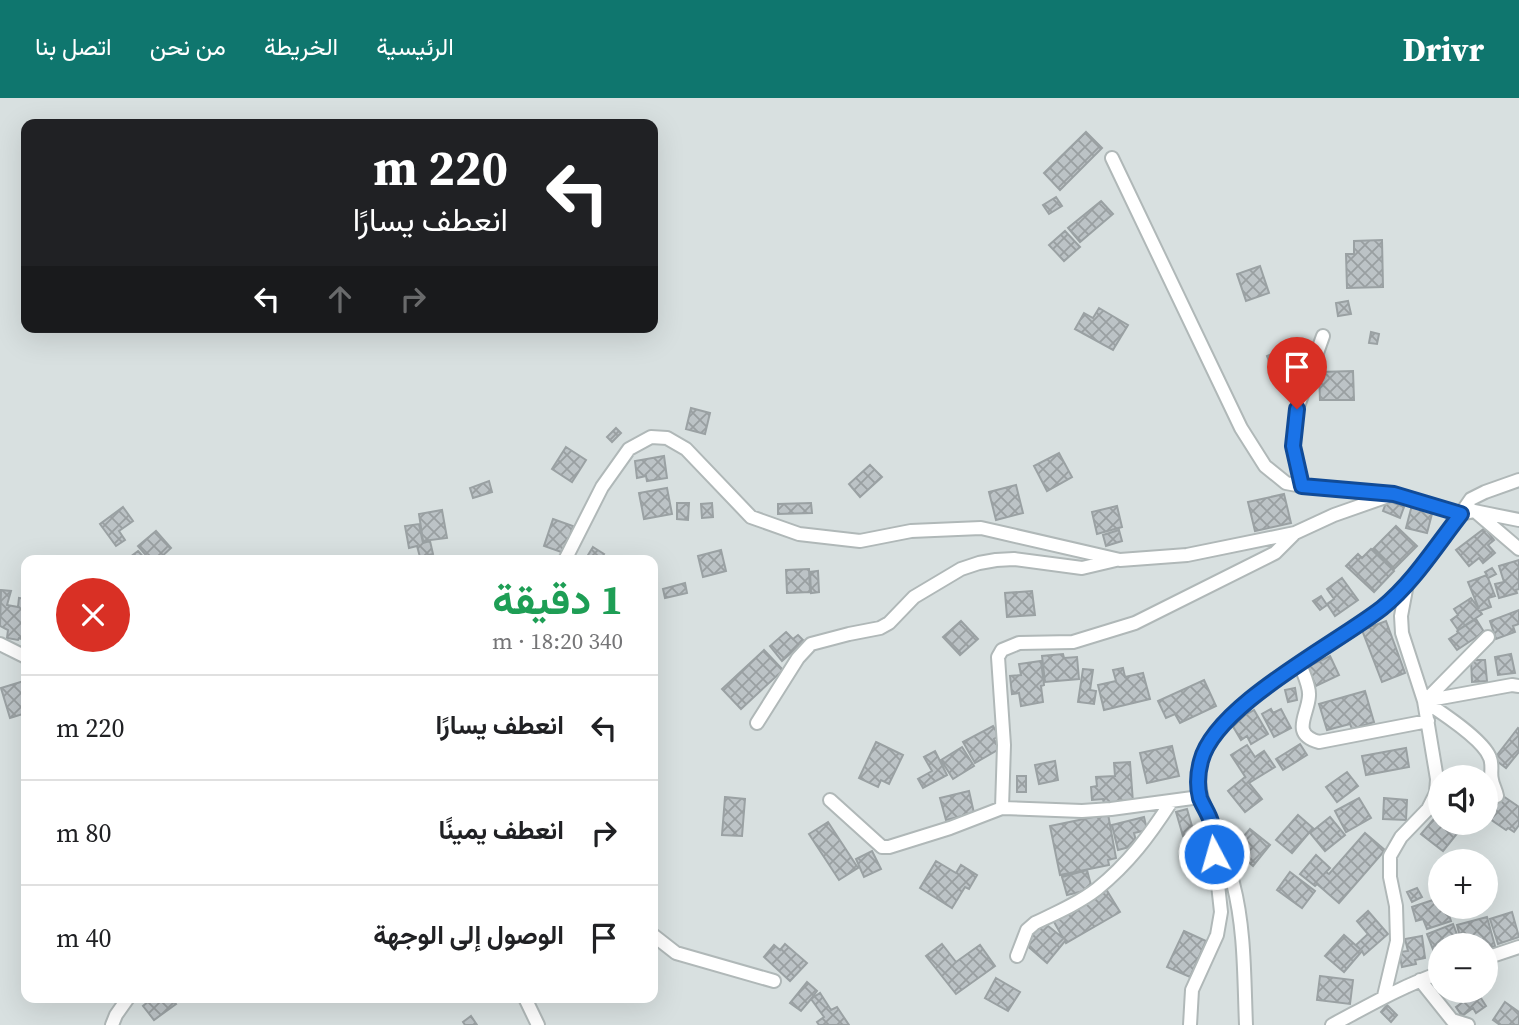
<!DOCTYPE html>
<html lang="ar">
<meta charset="utf-8">
<style>
:root{--surface:#fff;--page:#f2f2f2;--text:#202124;--muted:#757577;--line:#e0e0e0;--accent:#0f766e}
body{margin:0;font-family:"Source Serif 4",Vazirmatn,serif;background:var(--page);color:var(--text);direction:rtl;height:100vh;display:flex;flex-direction:column;font-size:26px;white-space:nowrap}
*{box-sizing:border-box;margin:0}
p{font-size:23px;color:var(--muted)}
.icon{flex:none;width:38px;height:38px;fill:none;stroke:currentColor;stroke-width:2;stroke-linecap:round;stroke-linejoin:round}
.map{position:relative;flex:1;overflow:hidden;direction:ltr}
.details{position:absolute;left:21px;top:457px;width:637px;height:448px;display:flex;flex-direction:column;background:var(--surface);border-radius:14px;box-shadow:0 7px 28px #0002;direction:rtl}
.details>*{flex:none}
.banner{position:absolute;left:21px;top:21px;width:637px;height:214px;border-radius:14px;box-shadow:0 7px 28px #0002;direction:rtl;background:#202124;color:#fff;overflow:hidden}
.tools{position:absolute;left:1428px;top:667px;display:grid;gap:14px}
.tools a{display:grid;place-items:center;width:70px;height:70px;border-radius:50%;background:var(--surface);box-shadow:0 7px 28px #0002;font-size:35px}
.pin{position:absolute;display:grid;place-items:center;width:60px;height:60px;color:#fff;margin:-72px -30px;border-radius:50% 50% 50% 0;rotate:-45deg;box-shadow:0 0 7px #0007}
.pin .icon{rotate:45deg}
.me{position:absolute;width:77px;margin:-38px;rotate:354deg;stroke-linejoin:round;filter:drop-shadow(0 0 5px #0008)}
.turn{display:flex;align-items:center;gap:24px;height:147px;padding:0 35px;font-size:32px}
.turn .icon{width:91px;height:91px;stroke-width:2.5}
.turn b{display:block;font-size:49px;line-height:60px}
.lanes{display:flex;align-items:center;height:66px;padding:0 35px;background:#0003;justify-content:center;gap:35px;direction:ltr}
.lanes .off{opacity:.35}
.round{display:grid;place-items:center;flex:none;width:74px;height:74px;border-radius:37px;background:var(--page)}
.headline{display:flex;align-items:center;justify-content:space-between;height:119px;padding:0 35px}
h1{font-size:42px;font-weight:700;line-height:52px;color:#1e9e55}
ul{padding:0;list-style:none}
li{display:flex;align-items:center;gap:21px;height:105px;padding:0 35px;border-top:2px solid var(--line)}
li div{flex:1}
li b{display:block;font-size:26px}
li em{font-style:normal}
header{display:flex;align-items:center;gap:42px;box-sizing:border-box;height:98px;padding:0 35px;background:var(--accent);color:#fff}
header strong{font-size:33px}
nav{display:flex;gap:38px;margin-inline-start:auto;font-size:24px}
.map>svg:first-child{display:block}
.building{fill:url(#building-cross-hatch);stroke:#9aa1a3;stroke-width:2}
.lines{fill:none;stroke-linecap:round;stroke-linejoin:round}
.minor-casing{stroke:#b0b8b8;stroke-width:16}
.minor{stroke:#fff;stroke-width:12}
.route-casing{stroke:#114b97;stroke-width:18}
.route{stroke:#1a73e8;stroke-width:12}
</style>
<header>
<strong>Drivr</strong>
<nav><a>الرئيسية</a><a>الخريطة</a><a>من نحن</a><a>اتصل بنا</a></nav>
</header>
<div class="map">
<svg width="1519" height="927" viewBox="0 0 1519 927">
<defs>
<pattern id="building-cross-hatch" width="8" height="8" patternUnits="userSpaceOnUse" patternTransform="scale(1.75)"><rect width="8" height="8" fill="#bcc3c6"/><path d="M0 0l8 8M0 8l8-8" fill="none" stroke="#999fa1"/></pattern>
</defs>
<rect width="100%" height="100%" fill="#d8e0e0"/>
<path class="building" d="M1086,34L1102,50L1060,92L1044,75Z
M1056,99L1062,108L1049,116L1043,107Z
M1101,103L1113,116L1080,144L1068,130Z
M1065,133L1080,149L1064,163L1049,147Z
M1382,142L1383,189L1347,190L1346,156H1354V143Z
M1260,168L1269,195L1246,203L1237,176Z
M1348,203L1351,216L1338,218L1336,205Z
M1099,210L1128,227L1113,252L1075,231L1084,215L1093,220Z
M1371,234L1379,236L1377,246L1369,245Z
M1306,246L1310,254L1304,256L1309,267L1276,281L1267,258L1291,248L1292,252Z
M1353,273L1354,302H1320L1319,274Z
M691,310L710,315L705,336L686,331Z
M616,330L621,335L612,344L607,339Z
M566,349L586,362L572,384L552,371Z
M1059,355L1072,379L1047,393L1034,368Z
M664,358L667,380L647,383L646,378L637,380L635,363Z
M870,367L882,379L860,399L849,386Z
M489,383L492,394L473,400L470,390Z
M1016,387L1023,415L996,422L989,394Z
M667,390L672,416L644,421L639,395Z
M1284,396L1291,425L1255,433L1248,404Z
M1387,402L1404,409L1400,420L1383,413Z
M677,405H689L688,422L677,421Z
M712,405L713,419L702,420L701,406Z
M811,405L812,415L778,416V406Z
M1412,407L1433,412L1427,435L1406,430Z
M1117,408L1122,429L1097,436L1092,414Z
M123,409L133,423L119,433L125,442L116,448L100,426Z
M442,412L447,440L423,443L419,416Z
M553,421L573,428L564,455L544,448Z
M419,426L423,445L430,443L433,456L420,459L417,448L409,450L405,428Z
M1396,428L1417,448L1394,471L1373,451Z
M1485,430L1494,442L1488,447L1495,455L1483,465L1479,460L1469,468L1456,452Z
M1119,432L1122,443L1106,448L1103,437Z
M156,433L171,450L158,462H150L138,448Z
M593,449L604,456L600,462H585Z
M1371,451L1394,473L1374,494L1346,468L1358,456L1362,460Z
M721,452L726,473L703,479L698,458Z
M138,453L146,462H126Z
M1519,462V491L1516,492L1517,495L1499,500L1495,486L1504,484L1499,468Z
M1492,470L1496,476L1488,480L1495,498L1488,500L1491,509L1480,513L1482,516L1458,532L1451,522L1458,517L1454,511L1471,500L1479,511L1468,484L1487,477L1485,474Z
M809,471L810,494L787,495L786,472Z
M818,473L819,494L811,495L810,474Z
M1342,480L1358,502L1335,518L1327,506L1334,501L1327,491Z
M685,485L687,495L665,500L663,491Z
M1,492L11,493L7,507L18,509L19,500L26,501V543L19,540L18,542L7,540L8,532L0,528Z
M1032,493L1035,517L1007,519L1005,495Z
M1321,498L1327,507L1320,512L1313,503Z
M1519,512V526L1513,528L1515,534L1496,541L1490,523Z
M1476,521L1484,534L1457,552L1449,541L1458,535L1457,533Z
M961,523L978,541L960,557L943,539Z
M1386,523L1405,575L1382,584L1362,532Z
M786,534L793,541L798,537L804,543L782,563L770,548Z
M764,552L783,572L741,611L722,591Z
M1063,556L1064,560L1077,559L1079,581L1045,584L1042,558Z
M1511,556L1515,575L1498,577L1495,559Z
M1330,558L1339,577L1316,588L1307,569Z
M1471,562H1485L1487,583L1472,584Z
M1041,563L1044,587L1041,588L1043,604L1021,608L1019,595L1012,596L1010,578L1021,577L1019,566Z
M1123,570L1125,579L1143,575L1150,601L1104,612L1098,587L1116,583L1113,572Z
M1083,571L1093,572L1090,592L1096,593L1094,606L1078,604Z
M1204,582L1216,608L1180,625L1175,616L1166,620L1158,603Z
M24,583L26,587V615L10,620L1,590Z
M1295,590L1297,602L1288,604L1285,592Z
M1365,593L1374,624L1352,631L1350,626L1327,632L1319,606Z
M1271,611L1273,615L1281,611L1291,630L1274,639L1262,616Z
M1254,612L1268,636L1251,646L1247,638L1241,642L1231,625Z
M993,628L999,638L994,641L999,651L975,665L963,644Z
M1518,630L1519,631V654L1506,670L1494,661Z
M876,644L903,657L889,686L881,682L878,689L859,680Z
M1300,646L1307,657L1283,672L1276,661Z
M1247,647L1255,659L1264,653L1275,669L1249,685L1262,701L1245,714L1228,693L1245,679L1246,680L1231,657Z
M1172,648L1179,678L1147,685L1140,655Z
M962,649L974,668L953,681L941,662Z
M1406,650L1409,669L1366,677L1362,658Z
M935,653L947,677L923,690L918,681L932,673L924,659Z
M1055,663L1058,682L1039,686L1035,667Z
M1130,664L1133,704L1104,706L1103,701L1092,702L1091,689L1097,688L1096,679L1115,678L1114,665Z
M1347,674L1358,688L1337,704L1326,689Z
M1017,678H1026V694H1017Z
M969,693L974,715L946,722L940,700Z
M1503,698L1519,709V727L1514,734L1508,730L1506,732L1487,719Z
M725,699L745,701L742,738L722,737Z
M1359,700L1371,720L1346,734L1335,713Z
M1384,700L1407,702L1406,722L1383,721Z
M1187,711L1194,735L1183,738L1176,714Z
M1439,715L1440,716V724H1450L1460,732L1443,753L1421,736Z
M1108,716L1116,760L1108,762L1109,767L1060,777L1050,728Z
M1298,717L1313,730L1292,755L1276,742Z
M1144,719L1147,732L1134,735L1137,747L1118,752L1112,727Z
M1330,719L1345,737L1325,753L1310,735Z
M828,724L858,770L839,782L809,736Z
M1250,731L1270,747L1253,768L1233,751Z
M1365,735L1385,752L1339,805L1317,786L1315,788L1300,776L1316,757L1330,770L1326,774L1329,776Z
M872,753L881,771L864,779L856,761Z
M936,763L956,775L961,767L977,777L969,791L965,789L952,810L920,790Z
M1087,772L1092,791L1067,797L1062,779Z
M1290,774L1315,793L1302,810L1277,792Z
M1417,790L1422,799L1412,804L1407,794Z
M1106,791L1120,814L1066,845L1065,843L1047,865L1025,846L1043,824L1063,840L1053,822Z
M1440,796V808H1458L1460,813L1449,817L1451,823L1427,831L1423,821L1416,823L1412,809L1439,800L1438,797Z
M1368,813L1388,836L1364,857L1362,853L1344,874L1325,858L1344,837L1360,851L1356,847L1368,836L1357,823Z
M1512,814L1519,839L1498,846L1490,821Z
M1487,819L1495,848L1486,851V847H1462L1457,827Z
M1453,826L1461,847H1440V852L1434,854L1427,836Z
M1184,833L1206,843L1190,879L1167,869Z
M1422,838L1425,860L1415,862L1416,866L1402,869L1399,854L1408,853L1405,841Z
M785,846L807,865L790,883L764,859L774,847L780,852Z
M942,846L956,864L980,847L995,868L956,896L926,858Z
M1320,878L1353,882L1350,906L1317,902Z
M996,880L1020,894L1008,913L985,900Z
M807,884L817,893L811,901L820,895L831,912L837,909L849,927H819L817,924L824,919L811,901L801,913L790,905Z
M1477,894L1486,908L1476,915L1473,910L1462,918L1456,909Z
M146,900H171L176,906L154,922L143,908L149,903Z
M1505,904L1519,914V927H1500L1493,922Z
M1387,907L1397,917L1391,924L1381,914Z
M471,918L477,927H465L463,924Z"/>
<g class="lines">
<defs>
<path id="minor" d="M1112,60L1241,330L1265,368L1286,385L1302,388L1387,396
M1302,388L1293,348L1297,311L1323,238
M1477,415L1519,451
M565,462L602,389L629,351L651,339L667,340L686,351L751,419L799,436L860,443L911,433L981,430L1120,462L1187,457L1295,435L1334,417L1394,396L1461,416L1474,413L1519,422
M0,546L26,559
M1300,566C1303,575 1310,588 1309,598C1308,617 1290,636 1319,644L1428,623
M1425,603L1488,539
M757,625L798,560L811,546L849,536L880,530L889,525L914,499L961,471L979,465L996,462L1014,461L1082,470L1116,462
M1497,698C1496,692 1493,688 1492,682C1490,675 1493,668 1490,660C1484,642 1441,614 1424,603L1512,587L1519,588
M830,702L882,749H889L950,730L1002,710L1082,713L1111,711L1200,699
M1002,710L1004,647L998,559L1002,552L1019,545L1073,544L1135,525L1275,455L1295,435
M653,837L676,855L774,883
M1017,858L1027,832L1035,825C1056,815 1079,805 1097,791C1129,765 1149,738 1171,704
M1486,860L1519,849
M1420,882L1452,922L1468,927
M1384,898L1397,843L1396,808L1390,779V758L1401,739L1428,711L1436,695L1437,681L1424,603L1402,535L1401,518L1407,486
M525,900L538,927
M112,927L116,917L128,900
M1190,927L1192,892L1217,837L1221,814L1213,741
M1246,927C1244,879 1245,831 1233,785C1228,765 1219,744 1211,725C1205,708 1199,698 1199,679C1198,611 1338,548 1385,508C1417,479 1447,436 1471,401L1485,394L1519,382
M1332,927C1368,908 1402,888 1440,875"/>
</defs>
<use href="#minor" class="minor-casing"/>
<use href="#minor" class="minor"/>
</g>
<g class="lines">
<defs>
<path id="route" d="M1214,756C1213,746 1214,734 1211,724C1209,716 1203,708 1200,700C1197,688 1198,674 1201,663C1215,607 1336,546 1382,510C1413,485 1436,448 1461,416L1394,396L1302,388L1293,348L1297,311"/>
</defs>
<use href="#route" class="route-casing"/>
<use href="#route" class="route"/>
</g>
</svg>
<div class="tools">
<a><svg class="icon" aria-label="sound" viewBox="0 0 24 24"><path d="M4 9h4l5-4v14l-5-4H4zM17 9q2 3 0 6"/></svg></a>
<a>+</a>
<a>−</a>
</div>
<div class="pin" style="left:1297px;top:311px;background:#d93025"><svg class="icon" aria-label="arrive" viewBox="0 0 24 24"><path d="M6 21V4h12l-3 4 3 4H6"/></svg></div>
<svg class="me" style="left:1214px;top:756px" viewBox="-20 -20 40 40"><circle r="17" fill="#1a73e8" stroke="#fff" stroke-width="3"/><path d="M0-11L8 9 0 5-8 9z" fill="#fff"/></svg>
<div class="banner">
<div class="turn"><svg class="icon" aria-label="left" viewBox="0 0 24 24"><path d="M17 20v-9H6M10 6l-5 5 5 5"/></svg><div><b>220 m</b>انعطف يسارًا</div></div>
<div class="lanes"><svg class="icon" aria-label="left" viewBox="0 0 24 24"><path d="M17 20v-9H6M10 6l-5 5 5 5"/></svg><svg class="icon off" aria-label="ahead" viewBox="0 0 24 24"><path d="M12 20V5M6 11l6-6 6 6"/></svg><svg class="icon off" aria-label="right" viewBox="0 0 24 24"><path d="M7 20v-9h11M14 6l5 5-5 5"/></svg></div>
</div>
<section class="details">
<div class="headline"><div><h1>1 دقيقة</h1><p>340 m · 18:20</p></div><a class="round" style="background:#d93025;color:#fff"><svg class="icon" aria-label="close" viewBox="0 0 24 24"><path d="M6 6l12 12M18 6L6 18"/></svg></a></div>
<ul>
<li><svg class="icon" aria-label="left" viewBox="0 0 24 24"><path d="M17 20v-9H6M10 6l-5 5 5 5"/></svg><div><b>انعطف يسارًا</b></div><em>220 m</em></li>
<li><svg class="icon" aria-label="right" viewBox="0 0 24 24"><path d="M7 20v-9h11M14 6l5 5-5 5"/></svg><div><b>انعطف يمينًا</b></div><em>80 m</em></li>
<li><svg class="icon" aria-label="arrive" viewBox="0 0 24 24"><path d="M6 21V4h12l-3 4 3 4H6"/></svg><div><b>الوصول إلى الوجهة</b></div><em>40 m</em></li>
</ul>
</section>
</div>
